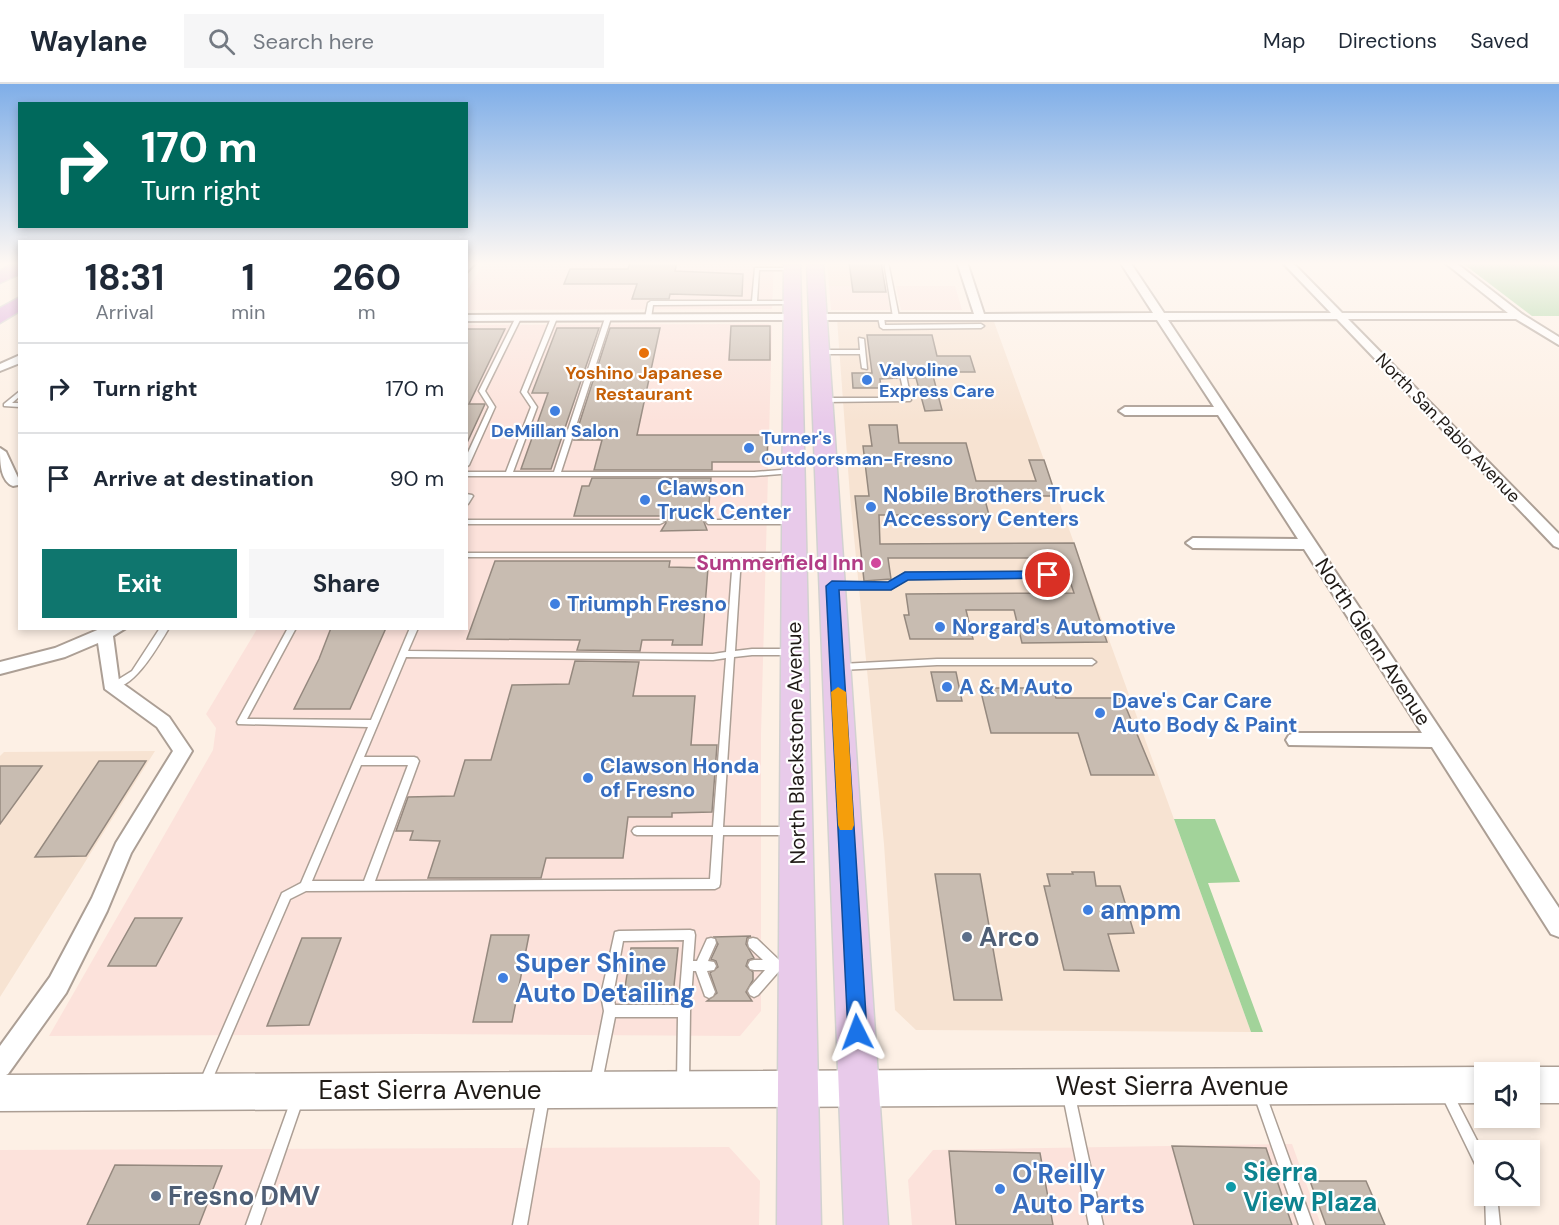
<!DOCTYPE html>
<style>
:root{--surface:#fff;--page:#f6f6f7;--text:#1f2937;--muted:#747a83;--line:#e0e1e3;--accent:#0f766e}
body{margin:0;font-family:"DM Sans",sans-serif;background:var(--page);color:var(--text);height:100vh;display:flex;flex-direction:column;font-size:22px;white-space:nowrap}
*{box-sizing:border-box;margin:0}
p{font-size:20px;color:var(--muted)}
.icon{flex:none;width:33px;height:33px;fill:none;stroke:currentColor;stroke-width:2;stroke-linecap:round;stroke-linejoin:round}
.map{position:relative;flex:1;overflow:hidden}
.sheet{position:absolute;left:18px;top:156px;width:450px;height:390px;display:flex;flex-direction:column;background:var(--surface);border-radius:0px;box-shadow:0 3px 9px #0003}
.sheet>*{flex:none}
.guide{position:absolute;left:18px;top:18px;width:450px;height:126px;border-radius:0px;box-shadow:0 3px 9px #0003;background:#00695c;color:#fff;overflow:hidden}
.fabs{position:absolute;left:1474px;top:978px;display:grid;gap:12px}
.fabs a{display:grid;place-items:center;width:66px;height:66px;border-radius:0px;background:var(--surface);box-shadow:0 3px 9px #0003;font-size:30px}
.pin{position:absolute;display:grid;place-items:center;width:51px;height:51px;color:#fff;margin:-26px;border:3px solid #fff;border-radius:50%;box-shadow:0 2px 6px #0007}
.me{position:absolute;width:66px;margin:-33px;rotate:357deg;stroke-linejoin:round;filter:drop-shadow(0 0 4px #0008)}
.turn{display:flex;align-items:center;gap:21px;height:126px;padding:0 24px;font-size:27px}
.turn .icon{width:78px;height:78px;stroke-width:2.5}
.turn b{display:block;font-size:42px;line-height:51px}
.eta{display:flex;justify-content:space-evenly;align-items:center;height:102px;text-align:center}
.eta b{font-size:36px;font-weight:700;line-height:42px}
.cta{display:flex;gap:12px;margin-top:auto;padding:12px 24px}
.cta a{flex:1;height:69px;border-radius:0px;background:var(--accent);color:#fff;font-size:24px;font-weight:700;line-height:69px;text-align:center}
.cta a+a{background:var(--page);color:var(--text)}
ul{padding:0;list-style:none}
li{display:flex;align-items:center;gap:18px;height:90px;padding:0 24px;border-top:2px solid var(--line)}
li div{flex:1}
li b{display:block;font-size:22px}
li em{font-style:normal}
header{display:flex;align-items:center;gap:36px;box-sizing:border-box;height:84px;padding:0 30px;background:var(--surface);border-bottom:2px solid var(--line)}
header strong{font-size:28px}
nav{display:flex;gap:33px;margin-inline-start:auto;font-size:21px}
.search{width:420px;height:54px;background:var(--page);display:flex;align-items:center;gap:15px;box-sizing:border-box;padding:0 21px;border-radius:0px;color:var(--muted);font-size:22px}
.map>svg:first-child{display:block}
.commercial{fill:#fce2db}
.built{fill:#f7e3d2}
.green{fill:#a2d39a}
.building{fill:#c8bcb1;stroke:#95897f;stroke-width:1.5}
.lines{fill:none;stroke-linecap:round;stroke-linejoin:round}
.service-casing{stroke:#ac9f95;stroke-width:3}
.minor-casing{stroke:#ac9f95;stroke-width:4}
.secondary-casing{stroke:#ac9f95;stroke-width:3}
.primary-casing{stroke:#d2d1d0;stroke-width:3}
.motorway-casing{stroke:#d2d1d0;stroke-width:3}
.service{fill:#fff;fill-rule:evenodd}
.minor{fill:#fff;fill-rule:evenodd}
.secondary{fill:#fff;fill-rule:evenodd}
.primary{fill:#e8caea;fill-rule:evenodd}
.motorway{fill:#d9a7dc;fill-rule:evenodd}
.route{fill:#1a73e8;stroke:#114b97;stroke-width:1.5}
.slow{fill:#f59e0b}
.food-dot{fill:#e8710a;stroke:#fff;stroke-width:2}
.shop-dot{fill:#3f7fe0;stroke:#fff;stroke-width:2}
.hotel-dot{fill:#d1479c;stroke:#fff;stroke-width:2}
.service-dot{fill:#5c6f8a;stroke:#fff;stroke-width:2}
.culture-dot{fill:#0f9aa8;stroke:#fff;stroke-width:2}
.labels{text-anchor:middle;dominant-baseline:central;stroke-width:4.5;stroke-linejoin:round;paint-order:stroke}
.far-shop-label{font-size:18px;font-weight:bold;fill:#366cbe;stroke:#fff;text-anchor:start}
.far-food-label{font-size:18px;font-weight:bold;fill:#c56008;stroke:#fff}
.far-street-label{font-size:18px;fill:#1f1a16;stroke:#fff}
.shop-label{font-size:21px;font-weight:bold;fill:#366cbe;stroke:#fff;text-anchor:start}
.hotel-label{font-size:21px;font-weight:bold;fill:#b23c85;stroke:#fff;text-anchor:end}
.street-label{font-size:21px;fill:#1f1a16;stroke:#fff}
.near-shop-label{font-size:26px;font-weight:bold;fill:#366cbe;stroke:#fff;text-anchor:start}
.near-service-label{font-size:26px;font-weight:bold;fill:#4e5e75;stroke:#fff;text-anchor:start}
.near-street-label{font-size:26px;fill:#1f1a16;stroke:#fff}
.near-culture-label{font-size:26px;font-weight:bold;fill:#0d838f;stroke:#fff;text-anchor:start}
</style>
<header>
<strong>Waylane</strong>
<div class="search"><svg class="icon" aria-label="search" viewBox="0 0 24 24"><circle cx="10" cy="10" r="6"/><path d="M15 15l6 6"/></svg>Search here</div>
<nav><a>Map</a><a>Directions</a><a>Saved</a></nav>
</header>
<div class="map">
<svg width="1559" height="1141" viewBox="0 0 1559 1141">
<rect width="100%" height="100%" fill="#fdf0e5"/>
<path class="commercial" d="M484,178H774L772,225L467,226V207Z
M829,202H886L890,226H831Z
M896,202H955L962,226H901Z
M768,240L772,242L761,650V927L740,952L417,950L49,952L213,666L216,644L206,630L257,545L466,544L467,241Z
M1292,1060L1321,1141H912L908,1096L933,1066Z
M729,1063L760,1097L759,1141H0V1066Z"/>
<path class="built" d="M827,178H881L886,202H829Z
M837,235H993L1251,948L916,946L895,926L884,760L850,412Z
M155,667L0,913V672L4,668Z"/>
<path class="green" d="M1461,178H1559V232H1532Z
M1174,735H1215L1240,798L1208,799L1263,948H1251Z"/>
<path class="building" d="M630,178H677L675,187L743,190L742,212L670,210L669,215H632L637,200H564L570,185H628Z
M849,178H881L886,208H853Z
M731,242H770V276H729Z
M557,244H599L551,385H521L548,309H532Z
M610,244H660L637,351H768L767,378H712V386H594L602,356H574Z
M466,245H505L469,320H485L466,361Z
M867,251H932L937,272H970L975,288H932L942,326L925,327L916,294H909L904,287L899,289L898,294L880,295L881,304H853L852,289H872Z
M869,341H897L899,359H966L976,397H1036L1029,376H1044L1056,412H984L989,431H879L880,460L1074,459L1107,558L1022,559L1014,526H966L973,555H910L904,531H909L906,510L1074,509L1062,474H888L891,495L864,497L855,412H869L863,362H872Z
M592,394H711L708,434L704,438L707,446L661,447L666,439L664,432H574L582,402H589Z
M495,477H670L669,483L708,484L702,561H672L673,556H642L640,567L577,566L580,556L467,555Z
M331,544H386L350,625H294L319,575Z
M575,577L639,578L633,612H695L691,661H717L712,728L672,729V733H628L623,774H546L541,794H428L440,757L410,756L413,747H396L408,713L454,712L465,676H491L512,601L569,600Z
M931,588H956L962,617H937Z
M980,604H1053L1056,614H1122L1154,691H1091L1078,649H991Z
M99,677H146L86,772L35,773Z
M0,682H42L0,740Z
M1072,788H1094L1096,802H1120L1134,849L1108,850L1119,887L1064,886L1044,802H1050L1047,790H1073Z
M935,790H980L1002,916H954Z
M135,834H182L156,882H108Z
M491,851H529L512,938H473Z
M751,852L747,854L746,860L754,874L748,876L746,882L753,888V896L746,908L752,917H707L717,909L710,889L718,883L716,877L711,875L718,860L714,853Z
M302,854H341L309,941L267,942Z
M631,864H678L673,911L624,910Z
M1172,1062L1266,1064L1292,1141H1194Z
M949,1067L1040,1069L1053,1141H956Z
M115,1081L222,1082L199,1141H87Z
M1310,1097H1366L1385,1141H1326Z"/>
<g class="lines">
<defs>
<path id="service" d="M884,178H888L899,233L896,235L893,233Z
M755,184H794V185L792,186H759L757,217H792L794,218V220L653,221L651,234L648,236L645,234L648,219L651,217H752Z
M881,231L884,233L885,241L981,240L984,242L981,244L883,245L880,243L878,233Z
M554,232L557,234L527,308L537,323L513,388H554L605,234L608,232L611,234L561,388H754L793,385L796,387L793,389L754,392H466V388H506L531,323L521,308L551,234Z
M516,233L521,234L485,307L495,323L469,381L466,383V373L489,323L479,307Z
M859,254L864,255L867,285L862,284L860,270H820L817,268L820,266H860Z
M903,289L906,291L911,316L910,317L822,318L819,316L822,314H905L900,291Z
M20,307V312L12,319H20V323L4,322V320Z
M466,410L472,411L473,412L468,420L466,421Z
M466,436H660L664,438L660,440H466Z
M708,436H794L798,438L794,440H708L706,438Z
M466,469H796L797,471L796,473H741L735,567L752,565H792L796,568L792,571H752L734,573L723,743H791L794,744L796,747L794,750L791,751H723L720,800L719,803L715,805L306,807L290,815L209,1003L205,1005L201,1003L199,999L201,995L282,809L301,799L368,643L238,640L237,638L288,544H296L247,635L371,636L410,544H418L408,567L713,570L726,568L733,473H466ZM406,573L713,576L726,574L713,743H637L634,744L632,747L634,750L637,751H713L710,795L375,797L419,677L417,674L414,673H364ZM361,681H408L364,797H312Z
M1049,488L1052,489L1053,491L1052,493L907,495L891,505H836L832,502L836,499H889L905,489Z
M160,544H169C158,562 134,606 111,604L110,602L111,600L132,587Z
M937,575H1092L1096,578L1092,581H937L841,586L838,585L837,583L838,581L841,580Z
M690,846L694,847L695,851L693,877H697L707,855L711,854L715,855L716,859L708,877L714,878L716,882L714,886L707,887L715,908L713,912L709,914L705,912L696,887H693L690,927L689,998L687,1002L683,1004L679,1002L677,998L678,933H615L602,998L600,1002L596,1004L592,1002L590,998L604,927L601,911L615,848L619,847ZM684,856L679,921H615L613,911L623,857Z
M753,854L757,855L779,876H788L792,877L794,881L792,885L788,886H780L758,911L754,913L750,911L748,907L750,903L765,886H754L750,885L748,881L750,877L754,876H763L749,863L748,859L749,855Z
M1447,1004L1451,1006L1485,1072V1091L1480,1090L1443,1014L1441,1010L1443,1006Z
M1260,1005L1264,1007L1266,1011L1313,1141H1299L1254,1011L1256,1007Z
M1069,1006L1073,1008L1075,1012L1103,1141H1089L1063,1012L1065,1008Z
M543,1008L547,1010L549,1014L527,1141H513L537,1014L539,1010Z
M297,1010L301,1012L303,1016L260,1141H246L291,1016L293,1012Z
M1485,1111L1497,1112L1500,1141H1486Z"/>
<path id="minor" d="M466,178H476L466,189Z
M957,178H967L984,230L1153,229L1120,178H1130L1164,229H1331L1282,178H1292L1342,229H1508L1444,178H1455L1522,230L1559,253V261L1516,235H1348L1559,450V464L1554,462L1337,235L1168,236L1559,824V853L1551,850L1432,663L1289,661L1286,656L1289,651L1295,649H1422L1304,465L1193,464L1186,459L1193,454L1298,455L1218,331H1125L1119,327L1125,323H1214L1157,236H818L813,233L818,230H974Z
M466,231L792,230L797,233L792,236L466,237Z
M20,271V279L0,287V280Z
M0,364L6,368L20,398L18,401L13,402C0,397 0,377 0,364Z
M102,544H126L113,552L119,597L169,633L192,667L131,769L107,827L66,909L8,990L0,994V962L50,893L92,814L116,759L173,667L157,643L105,605L98,559L65,573L0,590V578L55,564Z"/>
<path id="secondary" d="M1485,983L1497,988H1485V1019L0,1027V991Z
M1530,983H1559V1019H1530V988H1518Z"/>
<path id="primary" d="M784,178H800L821,1141H777Z
M807,178H823L888,1141H844Z"/>
<path id="motorway" d="M14,178H20V190L0,199V187Z
M20,213V227L0,239V224Z"/>
</defs>
<use href="#service" class="service-casing"/>
<use href="#minor" class="minor-casing"/>
<use href="#secondary" class="secondary-casing"/>
<use href="#primary" class="primary-casing"/>
<use href="#motorway" class="motorway-casing"/>
<use href="#service" class="service"/>
<use href="#minor" class="minor"/>
<use href="#secondary" class="secondary"/>
<use href="#primary" class="primary"/>
<use href="#motorway" class="motorway"/>
</g>
<linearGradient id="sky" x2="0" y2="1"><stop stop-color="#7faee8"/><stop offset="0.53" stop-color="#fef8f3"/><stop offset="1" stop-color="#fef8f3" stop-opacity="0"/></linearGradient>
<rect width="1559" height="338" fill="url(#sky)"/>
<path class="route" d="M1048,487L1055,491L1053,494L908,496L891,506H839L867,948L864,955L857,958L851,955L848,948L826,502L832,497L888,498L905,488Z"/>
<path class="slow" d="M838,603L846,608L854,741L852,746H840L838,741L831,608Z"/>
<circle class="food-dot" cx="644" cy="269" r="6"/>
<g class="shop-dot">
<circle cx="867" cy="296" r="6"/>
<circle cx="555" cy="327" r="6"/>
<circle cx="749" cy="364" r="6"/>
<circle cx="645" cy="416" r="6"/>
<circle cx="871" cy="423" r="6"/>
<circle cx="555" cy="520" r="6"/>
<circle cx="940" cy="543" r="6"/>
<circle cx="947" cy="603" r="6"/>
<circle cx="1100" cy="629" r="6"/>
<circle cx="588" cy="694" r="6"/>
<circle cx="1088" cy="826" r="6"/>
<circle cx="503" cy="894" r="6"/>
<circle cx="1000" cy="1105" r="6"/>
</g>
<circle class="hotel-dot" cx="876" cy="479" r="6"/>
<g class="service-dot">
<circle cx="967" cy="853" r="6"/>
<circle cx="156" cy="1112" r="6"/>
</g>
<circle class="culture-dot" cx="1231" cy="1103" r="6"/>
<g class="labels">
<g class="far-shop-label">
<text x="879" y="286">Valvoline<tspan x="879" dy="21">Express Care</tspan></text>
<text x="555" y="347" text-anchor="middle">DeMillan Salon</text>
<text x="761" y="354">Turner's<tspan x="761" dy="21">Outdoorsman-Fresno</tspan></text>
</g>
<g class="far-food-label">
<text x="644" y="289">Yoshino Japanese<tspan x="644" dy="21">Restaurant</tspan></text>
</g>
<g class="far-street-label">
<text transform="translate(1448 344) rotate(46)">North San Pablo Avenue</text>
</g>
<g class="shop-label">
<text x="657" y="404">Clawson<tspan x="657" dy="24">Truck Center</tspan></text>
<text x="883" y="411">Nobile Brothers Truck<tspan x="883" dy="24">Accessory Centers</tspan></text>
<text x="567" y="520">Triumph Fresno</text>
<text x="952" y="543">Norgard's Automotive</text>
<text x="959" y="603">A &amp; M Auto</text>
<text x="1112" y="617">Dave's Car Care<tspan x="1112" dy="24">Auto Body &amp; Paint</tspan></text>
<text x="600" y="682">Clawson Honda<tspan x="600" dy="24">of Fresno</tspan></text>
</g>
<g class="hotel-label">
<text x="864" y="479">Summerfield Inn</text>
</g>
<g class="street-label">
<text transform="translate(1373 558) rotate(57)">North Glenn Avenue</text>
<text transform="translate(796 659) rotate(-91)">North Blackstone Avenue</text>
</g>
<g class="near-shop-label">
<text x="1100" y="826">ampm</text>
<text x="515" y="879">Super Shine<tspan x="515" dy="30">Auto Detailing</tspan></text>
<text x="1012" y="1090">O'Reilly<tspan x="1012" dy="30">Auto Parts</tspan></text>
</g>
<g class="near-service-label">
<text x="979" y="853">Arco</text>
<text x="168" y="1112">Fresno DMV</text>
</g>
<g class="near-street-label">
<text x="1172" y="1002">West Sierra Avenue</text>
<text x="430" y="1006">East Sierra Avenue</text>
</g>
<g class="near-culture-label">
<text x="1243" y="1088">Sierra<tspan x="1243" dy="30">View Plaza</tspan></text>
</g>
</g>
</svg>
<div class="fabs">
<a><svg class="icon" aria-label="sound" viewBox="0 0 24 24"><path d="M4 9h4l5-4v14l-5-4H4zM17 9q2 3 0 6"/></svg></a>
<a><svg class="icon" aria-label="search" viewBox="0 0 24 24"><circle cx="10" cy="10" r="6"/><path d="M15 15l6 6"/></svg></a>
</div>
<div class="pin" style="left:1048px;top:491px;background:#d93025"><svg class="icon" aria-label="arrive" viewBox="0 0 24 24"><path d="M6 21V4h12l-3 4 3 4H6"/></svg></div>
<svg class="me" style="left:857px;top:948px" viewBox="-20 -20 40 40"><path d="M0-17L14 15 0 8-14 15z" fill="#1a73e8" stroke="#fff" stroke-width="4"/></svg>
<div class="guide">
<div class="turn"><svg class="icon" aria-label="right" viewBox="0 0 24 24"><path d="M7 20v-9h11M14 6l5 5-5 5"/></svg><div><b>170 m</b>Turn right</div></div>
</div>
<section class="sheet">
<div class="eta">
<div><b>18:31</b><p>Arrival</p></div>
<div><b>1</b><p>min</p></div>
<div><b>260</b><p>m</p></div>
</div>
<ul>
<li><svg class="icon" aria-label="right" viewBox="0 0 24 24"><path d="M7 20v-9h11M14 6l5 5-5 5"/></svg><div><b>Turn right</b></div><em>170 m</em></li>
<li><svg class="icon" aria-label="arrive" viewBox="0 0 24 24"><path d="M6 21V4h12l-3 4 3 4H6"/></svg><div><b>Arrive at destination</b></div><em>90 m</em></li>
</ul>
<div class="cta"><a>Exit</a><a>Share</a></div>
</section>
</div>
